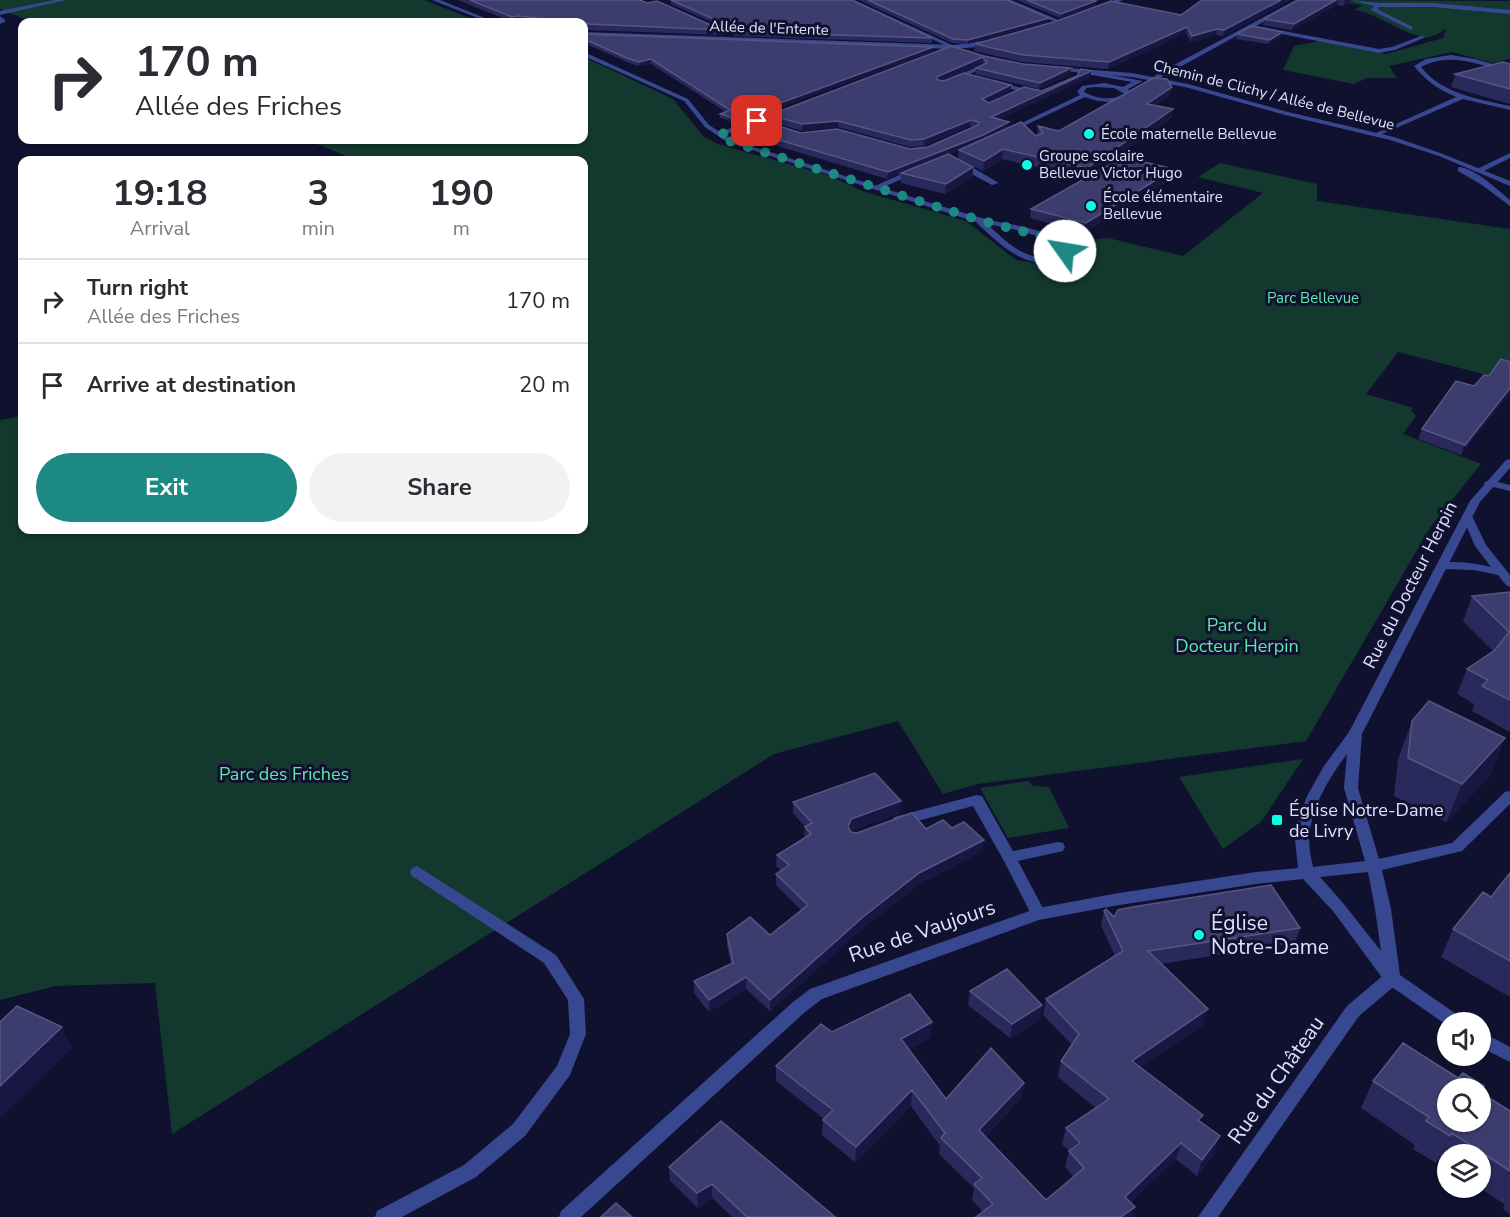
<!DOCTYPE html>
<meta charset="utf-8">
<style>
:root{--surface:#fff;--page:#f2f2f3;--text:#2b2b33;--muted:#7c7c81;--line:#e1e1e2;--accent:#1c8a83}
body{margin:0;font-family:"Nunito Sans",sans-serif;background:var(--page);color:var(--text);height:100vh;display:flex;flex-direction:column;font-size:22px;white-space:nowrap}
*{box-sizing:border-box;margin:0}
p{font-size:20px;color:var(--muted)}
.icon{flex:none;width:33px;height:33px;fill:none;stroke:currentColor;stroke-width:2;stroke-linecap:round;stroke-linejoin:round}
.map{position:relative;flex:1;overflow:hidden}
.side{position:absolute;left:18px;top:156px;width:570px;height:378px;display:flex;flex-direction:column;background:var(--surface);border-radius:12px;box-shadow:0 2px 4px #0004}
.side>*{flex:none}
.top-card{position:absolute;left:18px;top:18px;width:570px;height:126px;border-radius:12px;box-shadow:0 2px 4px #0004;background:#fff;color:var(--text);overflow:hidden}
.fabs{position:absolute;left:1437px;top:1012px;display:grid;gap:12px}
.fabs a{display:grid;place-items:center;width:54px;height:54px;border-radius:50%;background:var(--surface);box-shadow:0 2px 4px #0004;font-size:30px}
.pin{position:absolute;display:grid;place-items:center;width:51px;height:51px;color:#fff;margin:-26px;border-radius:12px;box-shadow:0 3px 9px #0006}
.me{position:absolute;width:66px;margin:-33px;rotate:302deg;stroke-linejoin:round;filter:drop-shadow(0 0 4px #0008)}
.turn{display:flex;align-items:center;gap:21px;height:126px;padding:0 18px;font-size:27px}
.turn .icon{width:78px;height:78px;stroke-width:2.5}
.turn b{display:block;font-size:42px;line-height:51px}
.eta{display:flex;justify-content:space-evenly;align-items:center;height:102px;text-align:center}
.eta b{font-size:36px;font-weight:700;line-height:42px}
.button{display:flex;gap:12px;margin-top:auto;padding:12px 18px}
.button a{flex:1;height:69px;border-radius:36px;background:var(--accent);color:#fff;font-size:24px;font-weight:700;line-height:69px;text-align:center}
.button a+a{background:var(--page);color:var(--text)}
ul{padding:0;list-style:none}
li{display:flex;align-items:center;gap:18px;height:84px;padding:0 18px;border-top:2px solid var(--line)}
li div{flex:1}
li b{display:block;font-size:22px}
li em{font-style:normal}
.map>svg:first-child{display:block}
.green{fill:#13392f}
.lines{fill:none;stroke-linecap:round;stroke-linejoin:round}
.service{fill:#384890;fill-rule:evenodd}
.minor{fill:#384890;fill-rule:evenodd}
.tertiary{fill:#384890;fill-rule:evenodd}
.wall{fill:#29295c}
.shaded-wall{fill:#171742}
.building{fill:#3c3d6e;stroke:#555684;stroke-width:1.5}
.route{stroke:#1c8a83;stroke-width:10;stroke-dasharray:0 18}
.poi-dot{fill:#09ffe4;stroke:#10112e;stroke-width:2}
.labels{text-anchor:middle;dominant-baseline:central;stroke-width:6;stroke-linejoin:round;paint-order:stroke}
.far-street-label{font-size:15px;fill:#dde1ff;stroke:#10112e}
.far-poi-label{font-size:15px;fill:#dde1ff;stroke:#10112e;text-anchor:start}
.far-park-label{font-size:15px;fill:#60e8aa;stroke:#10112e}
.street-label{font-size:18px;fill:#dde1ff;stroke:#10112e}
.park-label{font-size:18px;fill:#60e8aa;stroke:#10112e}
.poi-label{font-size:18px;fill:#dde1ff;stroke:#10112e;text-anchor:start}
.near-poi-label{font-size:21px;fill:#dde1ff;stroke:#10112e;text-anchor:start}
.near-street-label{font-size:21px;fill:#dde1ff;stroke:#10112e}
</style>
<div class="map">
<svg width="1510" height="1217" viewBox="0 0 1510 1217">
<rect width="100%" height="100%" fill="#10112e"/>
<path class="green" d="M0,0H424L480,22H32L0,9Z
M1333,0L1510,1V59L1493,63L1452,52L1389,66L1397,78H1367L1354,84L1283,70L1294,46L1320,41L1386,54L1443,38L1446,29C1441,31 1434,37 1428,37C1404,37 1380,14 1355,10L1362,5Z
M584,57L673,99L704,137L718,144L830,176L862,191L966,221L1016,260L1041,264L1069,260L1082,249L1074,241L1108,238L1183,256L1263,193L1198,177L1220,163L1317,184V201L1510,229V381L1398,352L1366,394L1413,408L1411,410L1416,416L1403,434L1481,464L1431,526L1306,741L978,784L943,794L898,721L774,754L172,1134L155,983L56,986L0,1000V420L22,416V530H584V160H356L307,140H584Z
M1303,759L1261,822L1223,849L1179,777Z
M1028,781L1033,786L1049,787L1069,828L1008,838L980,788Z"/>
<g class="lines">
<path class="service" d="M667,0H683L680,2Z
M1351,0L1379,3H1433L1510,10V14L1433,7H1379L1377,9L1413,27L1411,30L1371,10L1374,6Z
M0,16L5,20V22L0,24Z
M1451,55L1475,59L1510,69V73C1480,65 1450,51 1421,67C1442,94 1478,99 1510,106V110L1463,99L1380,135H1376V133L1456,97C1438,89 1426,81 1414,66L1426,59Z
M1077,69L1143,81L1128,89L1132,94L1126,99L1111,102L1098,101L1085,97L1011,132H1007V130L1080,95L1077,92L1082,86L1104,83L1123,87L1132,82L1075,72ZM1094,87L1114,88L1125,94C1112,101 1097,99 1084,92L1086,88Z
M957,162H963L999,183L992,185L957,166Z
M913,169L920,171L877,190L870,188Z
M977,795L982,796L1014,853L1016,857L1014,861L1009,862L1004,861L973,806L899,826L894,825L892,821L894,817Z
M417,866L556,955L584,999L586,1034L570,1075L525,1136L476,1177L402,1217H375L377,1211L464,1165L513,1124L557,1066L570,1034L568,1000L544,963L412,876L410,872L412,868Z"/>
<path class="minor" d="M432,0H440L495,22H488Z
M1003,0H1011L1063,22L1058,23Z
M1115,0H1123L1101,9L1096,8Z
M1296,0H1303L1256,26L1379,49L1392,47L1421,36L1426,37L1395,50L1379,53L1251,28L1158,79L1153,78L1157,74Z
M584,32L954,45L991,40L994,42L976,47L954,49L584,36Z
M584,52L688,99L709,125L720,132L781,110H785V112L725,135L731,140C813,165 895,193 978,217C1007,226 1046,225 1068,248V254C1034,279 1000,245 976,222L727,142L705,127L684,101L584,56ZM987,224C1012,229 1040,233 1060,249V253C1029,266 1009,244 987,224Z
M982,65L984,68L952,81L947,80Z
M998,82L1038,92L1039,93L1036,95L996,85Z
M1510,153V158L1482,172L1475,170Z
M1489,480L1510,485V491L1485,485L1484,483Z
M1467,513L1472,516L1486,545L1510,575V587L1506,585L1498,575L1474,570L1442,569L1436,566C1446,558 1478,564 1491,567L1475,546L1462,516Z
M1510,791V804L1462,851L1374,872L1369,870L1367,866L1369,862L1374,860L1452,843L1505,792Z
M1058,842L1063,843L1065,847L1063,851L1018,861L1046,914L1043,918L1038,920L1033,918L1002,857L1004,853L1009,852Z
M1392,972L1398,973L1400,978L1398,983L1359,1016L1218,1217H1198L1347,1006L1386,973Z"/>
<path class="tertiary" d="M55,0H66L0,15V11Z
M847,0H854L967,52L962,53Z
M1054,67L1132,73L1188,84L1288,112L1394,137L1443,154L1510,181V186L1439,156L1390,140L1285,115L1185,87L1132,77L1052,70Z
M1458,167C1474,167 1498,190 1510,200V206L1482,185L1458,171Z
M1510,459V468L1480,502L1362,734L1358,788L1381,866L1391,909L1400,975L1462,1018L1464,1023H1448V1026L1386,983L1333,911L1303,879L1256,884L1113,906L1039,920L822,999L805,1012L581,1217H559L561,1211L793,1002L810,989L1038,908L1113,894L1256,872L1298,868L1295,839L1297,824L1307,796L1324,766L1349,732L1470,501L1506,460ZM1347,754L1344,788L1365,861L1313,867C1311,858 1309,848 1309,839C1311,807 1329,778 1347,754ZM1368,872L1375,909L1381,951L1343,903L1320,877Z
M1480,1031L1510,1047V1062L1480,1047Z"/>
</g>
<path class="wall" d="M458,0H640L722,30V35L588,30L584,29V22H530L519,21L512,22Z
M671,0L932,38V43L734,36L732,31L671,4Z
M859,0H1007L1049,18L1048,22L968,44L952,43Z
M1017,0H1099L1096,1V5L1060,18Z
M1291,0L1223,36L1216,35L1191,42L1186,33L1108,69L1023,62L974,51L975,44L1181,15Z
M1298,0H1351L1350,2L1343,6L1337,5L1292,30L1263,25L1264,19Z
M1283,32L1282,36L1268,44L1236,39L1237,34Z
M584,34L933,47V51L737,123L720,118V114L726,112L651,64L639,66L629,63L584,43Z
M984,56L1023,64L1071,68L1070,74L1039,89L975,74L976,68L984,64L983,63L942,81L1011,90L988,102L989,103L1042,91L1091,71L1090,77L999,119L1009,128L1036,136L1037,135L1038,126L1059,131L1170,96L1156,105L1173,109L1171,118L1085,178L1002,159L983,171L958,159L959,150L949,154L973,167V177L945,194L901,183V173L887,179L745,136V130L751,128V121L801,133L910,149L928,147L973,127L970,126L923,146L910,147L838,127L802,131L770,121V115Z
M1510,64V104L1451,87L1455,74Z
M1173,178L1084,233L1030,218L1031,209Z
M1489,376L1461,455L1418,439L1422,429L1474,386Z
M1510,592V732L1472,711L1474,704L1457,694L1467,669L1493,651L1463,621L1472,596Z
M1412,721L1505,738L1490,776L1446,822L1394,796L1398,759Z
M793,802L900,813L850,831L851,832L857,833L952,828L982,851L918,885L862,929L770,1011L746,989L709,1012L694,993V981L731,964L727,946V934L770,935L801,910L776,885V874L781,870L776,866L777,855L804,838L805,827L793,813Z
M1510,873V997L1441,957L1453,929L1491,897Z
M1104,911L1114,917L1300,928L1295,943L1161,964L1203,1025L1141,1067L1201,1122L1215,1152L1197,1176L1176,1159L1130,1203L1135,1207L1132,1217H976L983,1212L972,1200L974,1188L939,1154L940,1146L911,1106L855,1162L822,1135L823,1120L824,1119L776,1081V1066L832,1032L932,1022L930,1038L909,1049L946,1099L1024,1083L1021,1098L985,1137L1046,1200L1074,1177L1065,1167L1069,1151L1062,1144L1066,1128L1096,1108L1058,1077L1061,1061L1072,1045L1043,1015L1046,999L1115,956L1101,926Z
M970,991L1042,1005L1040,1020L1010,1038L968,1005Z
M1373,1081L1484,1086L1481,1092L1510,1111V1214L1503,1209L1504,1204L1480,1188V1155H1448V1167L1438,1160L1436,1163L1413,1149L1415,1145L1361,1108Z
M669,1167L835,1217H732L712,1198L698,1208L670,1181Z"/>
<path class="shaded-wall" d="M1090,0H1099L1096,1V5L1060,18L1061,14Z
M1281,0H1291L1223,36L1224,30Z
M1336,0H1338L1337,5L1292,30L1294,24Z
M1345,0H1351L1350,2L1343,6Z
M519,16V21L512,22V17Z
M1049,18L1048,22L968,44V40Z
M1187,27L1186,33L1108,69L1109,62Z
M1217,29L1216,35L1191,42L1192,36Z
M1283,32L1282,36L1268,44L1269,40Z
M933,47V51L737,123V119Z
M983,57V63L936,83V77Z
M651,59V64L639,66V62Z
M1071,68L1070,74L1039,89L1040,83Z
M1091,71L1090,77L990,123L991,117Z
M1011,85V90L982,105V99Z
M1172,87L1170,96L1146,113L1147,104Z
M1173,109L1171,118L1085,178L1087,168Z
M971,120L970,126L923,146L924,139Z
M838,121V127L802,131V124Z
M1009,122V128L982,141L887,179L888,172Z
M1003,149L1002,159L983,171L984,161Z
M973,167V177L945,194L946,184Z
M1174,169L1173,178L1084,233L1086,223Z
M1510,388V394L1461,455L1465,445Z
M1505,738L1490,776L1446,822L1462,784Z
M901,801L900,813L850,831L848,827L851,819Z
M984,840L982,851L918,885L862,929L770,1011V1000L863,917L919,873Z
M746,977V989L709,1012V1000Z
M1042,1005L1040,1020L1010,1038L1012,1024Z
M1208,1009L1203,1025L1128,1076L1132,1061Z
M932,1022L930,1038L899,1054L901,1039Z
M62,1027L72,1048L0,1119V1086Z
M1024,1083L1021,1098L976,1146L979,1130Z
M912,1090L911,1106L855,1162L856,1147Z
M1452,1133L1438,1160L1436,1163L1450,1136Z
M1220,1136L1215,1152L1197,1176L1202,1160Z
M1181,1143L1176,1159L1121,1212L1125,1197Z
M712,1184V1198L698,1208L697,1193Z
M1135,1207L1132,1217H1121Z"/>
<path class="building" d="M470,0H640L647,3L657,1L722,30L588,24H584V22H574L519,16L512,17Z
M671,0H852L932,38L734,32L732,27Z
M868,0H1007L1049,18L968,40L953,39Z
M1027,0H1092L1096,1L1061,14Z
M1202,0H1281L1224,30L1217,29L1192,36L1187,27L1109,62L1024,55L975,44L1057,21L1111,1L1181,15Z
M1298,0H1336L1294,24L1264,19Z
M1252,26L1283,32L1269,40L1237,34Z
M584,34L933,47L737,119L720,114L730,110L651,59L639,62L629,59L584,39Z
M951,46L984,56L1023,64L1071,68L1040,83L976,68L987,63L983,57L936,77L938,80L944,81L964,73L1011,85L982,99L989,103L1024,87L1042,91L1077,76L1081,69L1091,71L991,117L1009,122L983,135L888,172L745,130L760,124L751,121L757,119L801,133L837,129L910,149L928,147L978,125L979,122L971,120L924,139L911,140L838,121L802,124L770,115Z
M1503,62L1510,64V89L1455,74Z
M1153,78L1167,79L1172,87L1147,104L1173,109L1087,168L1003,149L984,161L959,150L1021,122L1036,136L1043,133L1038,126L1059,131Z
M948,154L973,167L946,184L901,173Z
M1123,157L1174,169L1086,223L1031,209Z
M1501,359L1510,362V388L1465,445L1422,429L1456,381L1474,386L1484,375L1489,376Z
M1510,592V700L1482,686L1488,680L1467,669L1495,650L1509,632L1472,596Z
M1429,701L1505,738L1462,784L1408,758L1412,721Z
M875,773L901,801L851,819L848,827L851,832L857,833L912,813L926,829L943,820L952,828L964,822L984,840L919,873L863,917L770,1000L746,977L709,1000L694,981L733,963L727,934L750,917L770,935L808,905L776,874L789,865L777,855L811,834L805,827L812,823L793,802Z
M1510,873V961L1453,929L1483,892L1491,897Z
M1271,885L1300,928L1148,951L1208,1009L1132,1061L1203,1115L1198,1120L1220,1136L1202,1160L1181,1143L1125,1197L1135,1207L1121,1217H976L993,1204L974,1184L982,1178L941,1138L945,1133L912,1090L856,1147L823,1120L833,1110L776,1066L821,1024L832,1032L910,994L932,1022L901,1039L946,1099L991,1048L1024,1083L979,1130L1046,1200L1084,1168L1069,1151L1080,1143L1066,1128L1109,1099L1061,1061L1079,1034L1046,999L1123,951L1104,911L1106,909L1114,917L1118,910L1132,907Z
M1007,969L1042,1005L1012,1024L970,991Z
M17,1006L62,1027L0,1086V1022Z
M1403,1043L1458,1078L1463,1073L1484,1086L1480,1091V1089H1448V1122H1480V1092L1510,1111V1171L1452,1133L1450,1136L1426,1121L1429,1117L1373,1081Z
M721,1121L835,1217H747L712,1184L697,1193L669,1167Z
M616,1203L632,1217H601Z"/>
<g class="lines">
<path class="route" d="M757,121L719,135L729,141L979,220L1045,237L1061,245L1065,251"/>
</g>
<g class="poi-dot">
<circle cx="1089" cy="134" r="6"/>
<circle cx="1027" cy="165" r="6"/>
<circle cx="1091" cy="206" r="6"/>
<rect x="1271" y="814" width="12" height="12" rx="3"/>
<circle cx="1199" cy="935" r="6"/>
</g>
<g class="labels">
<g class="far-street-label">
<text transform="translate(769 28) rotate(2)">Allée de l'Entente</text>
<text transform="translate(1274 95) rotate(14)">Chemin de Clichy / Allée de Bellevue</text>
</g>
<g class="far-poi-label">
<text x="1101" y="134">École maternelle Bellevue</text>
<text x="1039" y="156">Groupe scolaire<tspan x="1039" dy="17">Bellevue Victor Hugo</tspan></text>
<text x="1103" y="197">École élémentaire<tspan x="1103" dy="17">Bellevue</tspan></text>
</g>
<g class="far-park-label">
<text x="1313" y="298">Parc Bellevue</text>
</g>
<g class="street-label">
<text transform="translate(1410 585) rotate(-63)">Rue du Docteur Herpin</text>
</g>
<g class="park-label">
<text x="1237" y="625">Parc du<tspan x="1237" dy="21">Docteur Herpin</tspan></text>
<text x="284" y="774">Parc des Friches</text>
</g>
<g class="poi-label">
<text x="1289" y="810">Église Notre-Dame<tspan x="1289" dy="21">de Livry</tspan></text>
</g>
<g class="near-poi-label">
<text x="1211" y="923">Église<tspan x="1211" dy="24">Notre-Dame</tspan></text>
</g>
<g class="near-street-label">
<text transform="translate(922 931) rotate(-19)">Rue de Vaujours</text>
<text transform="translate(1276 1080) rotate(-55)">Rue du Château</text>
</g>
</g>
</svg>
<div class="fabs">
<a><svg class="icon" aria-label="sound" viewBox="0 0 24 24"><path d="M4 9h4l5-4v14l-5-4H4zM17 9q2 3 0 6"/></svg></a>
<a><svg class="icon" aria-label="search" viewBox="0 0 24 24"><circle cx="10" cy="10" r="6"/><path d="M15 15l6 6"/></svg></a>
<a><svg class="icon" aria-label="layers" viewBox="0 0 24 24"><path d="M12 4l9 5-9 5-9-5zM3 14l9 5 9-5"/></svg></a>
</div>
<div class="pin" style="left:757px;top:121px;background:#d93025"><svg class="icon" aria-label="arrive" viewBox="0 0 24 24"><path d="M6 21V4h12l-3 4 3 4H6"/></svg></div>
<svg class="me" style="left:1065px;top:251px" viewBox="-20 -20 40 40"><circle r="19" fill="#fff"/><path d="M0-13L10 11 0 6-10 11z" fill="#1c8a83"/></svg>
<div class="top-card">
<div class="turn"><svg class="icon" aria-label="right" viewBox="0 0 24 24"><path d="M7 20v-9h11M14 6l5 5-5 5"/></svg><div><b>170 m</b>Allée des Friches</div></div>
</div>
<section class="side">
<div class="eta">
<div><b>19:18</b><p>Arrival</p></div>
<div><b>3</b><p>min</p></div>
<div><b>190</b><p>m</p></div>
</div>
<ul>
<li><svg class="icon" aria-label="right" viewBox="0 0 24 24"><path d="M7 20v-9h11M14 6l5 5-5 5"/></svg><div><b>Turn right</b><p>Allée des Friches</p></div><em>170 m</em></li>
<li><svg class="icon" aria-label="arrive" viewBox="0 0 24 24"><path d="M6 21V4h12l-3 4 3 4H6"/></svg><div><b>Arrive at destination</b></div><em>20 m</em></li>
</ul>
<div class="button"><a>Exit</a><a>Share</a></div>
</section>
</div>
